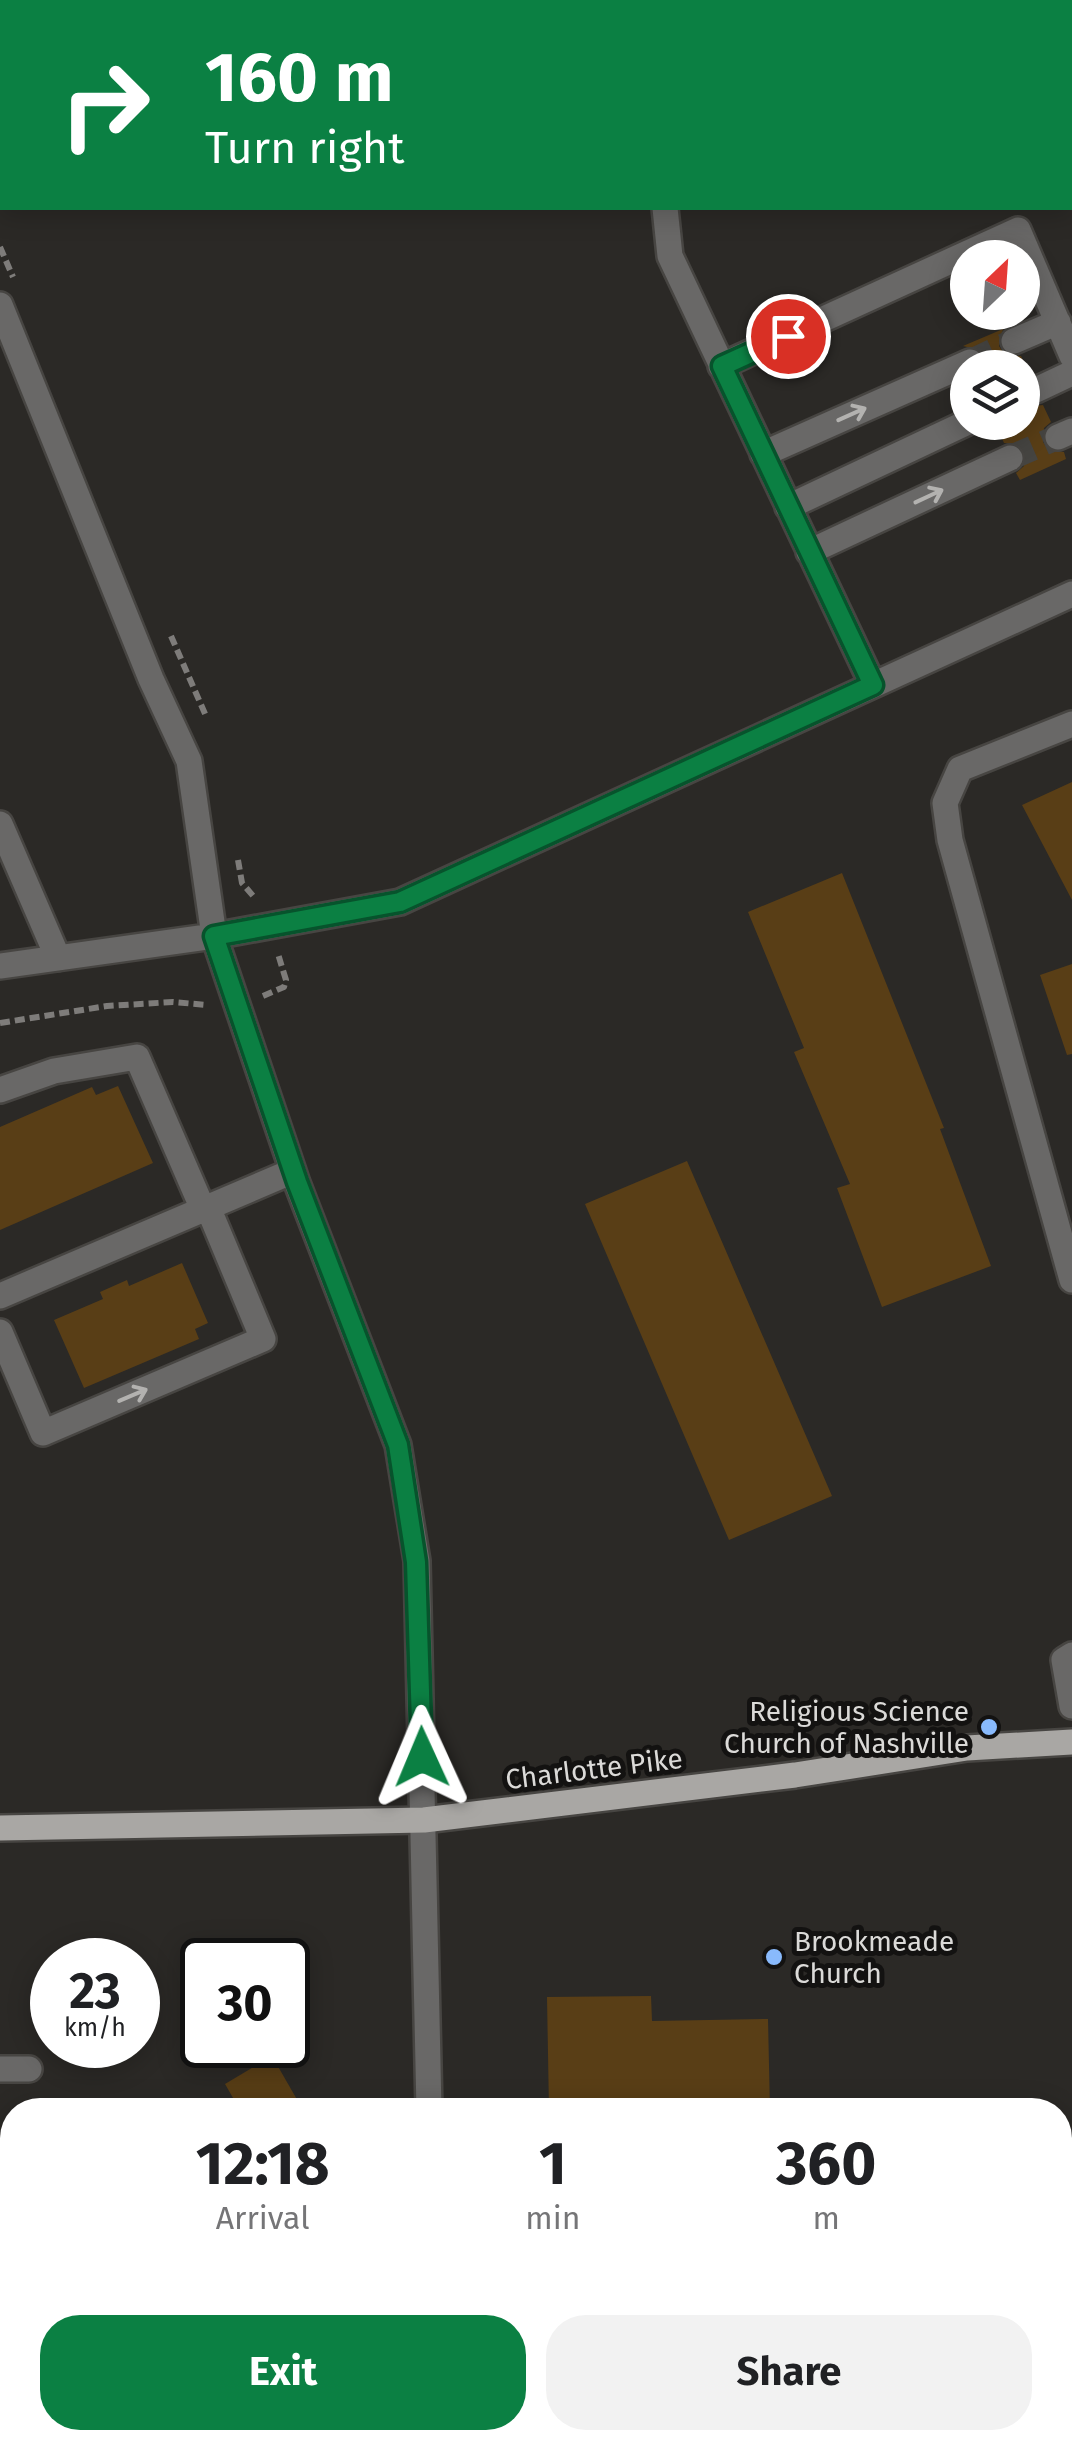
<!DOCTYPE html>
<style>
:root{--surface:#fff;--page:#f2f2f2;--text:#202124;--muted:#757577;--accent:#0b8043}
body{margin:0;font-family:"Fira Sans",sans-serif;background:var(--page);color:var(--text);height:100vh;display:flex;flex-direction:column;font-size:38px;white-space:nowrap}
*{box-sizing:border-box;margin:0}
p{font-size:32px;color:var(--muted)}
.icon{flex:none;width:55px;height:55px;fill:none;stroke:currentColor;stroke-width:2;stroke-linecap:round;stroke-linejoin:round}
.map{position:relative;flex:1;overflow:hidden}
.drawer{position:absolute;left:0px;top:2098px;width:1072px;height:352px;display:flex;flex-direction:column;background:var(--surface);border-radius:40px 40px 0 0;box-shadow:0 5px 25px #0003}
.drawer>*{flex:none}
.hud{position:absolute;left:0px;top:0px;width:1072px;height:210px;box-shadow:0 5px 25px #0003;background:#0b8043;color:#fff;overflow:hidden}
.needle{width:65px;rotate:25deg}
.buttons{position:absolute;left:950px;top:240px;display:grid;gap:20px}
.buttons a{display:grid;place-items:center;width:90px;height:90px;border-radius:50%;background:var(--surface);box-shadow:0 5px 25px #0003;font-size:50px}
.speed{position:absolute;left:30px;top:1938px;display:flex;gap:20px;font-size:50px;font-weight:700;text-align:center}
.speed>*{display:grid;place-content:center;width:130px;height:130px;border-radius:50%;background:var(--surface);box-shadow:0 5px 25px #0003;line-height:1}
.speed small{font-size:25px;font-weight:400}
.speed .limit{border:5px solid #111;border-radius:15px;background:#fff;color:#111}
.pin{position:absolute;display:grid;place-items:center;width:85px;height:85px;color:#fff;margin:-42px;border:5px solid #fff;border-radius:50%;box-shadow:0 2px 10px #0007}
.me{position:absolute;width:110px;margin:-55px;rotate:359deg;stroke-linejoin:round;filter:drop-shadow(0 0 8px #0008)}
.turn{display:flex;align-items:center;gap:35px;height:210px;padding:0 40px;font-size:45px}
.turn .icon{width:130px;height:130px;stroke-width:2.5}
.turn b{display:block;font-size:70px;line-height:85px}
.eta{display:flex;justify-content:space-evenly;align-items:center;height:170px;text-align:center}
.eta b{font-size:60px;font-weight:700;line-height:70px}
.primary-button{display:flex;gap:20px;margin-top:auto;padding:20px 40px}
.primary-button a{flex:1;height:115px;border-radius:40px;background:var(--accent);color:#fff;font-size:40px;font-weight:700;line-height:115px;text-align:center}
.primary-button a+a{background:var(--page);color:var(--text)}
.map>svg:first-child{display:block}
.building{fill:#593e16}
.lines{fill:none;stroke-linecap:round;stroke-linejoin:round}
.minor-tunnel{stroke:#454441;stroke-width:25;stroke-dasharray:25 12;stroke-linecap:butt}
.minor-casing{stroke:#474542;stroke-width:30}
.major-casing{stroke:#474542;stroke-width:30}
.path{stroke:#7e7c7a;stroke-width:6;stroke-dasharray:10 5;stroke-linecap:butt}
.minor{stroke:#696867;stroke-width:25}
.major{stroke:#a9a7a4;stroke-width:25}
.oneway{stroke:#b3b2b0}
.route-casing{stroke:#07532c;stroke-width:25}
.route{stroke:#0b8043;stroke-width:18}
.poi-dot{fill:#89bafc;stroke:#131211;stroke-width:4}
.labels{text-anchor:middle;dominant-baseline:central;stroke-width:10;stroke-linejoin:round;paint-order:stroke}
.poi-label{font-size:28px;fill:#dbdad8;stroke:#131211;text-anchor:end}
.street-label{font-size:28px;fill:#dbdad8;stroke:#131211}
</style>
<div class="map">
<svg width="1072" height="2449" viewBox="0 0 1072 2449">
<rect width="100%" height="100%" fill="#2b2926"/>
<path class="building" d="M1003,329L999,346L1005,355L1021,356L1029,375L1022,381V368H985V356L980,350L963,346Z
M1022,399L1034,406L1043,405L1051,422L1044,428L1043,442L1049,450L1064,452L1066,459L1020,480L1016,473L1024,466L1025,452L1018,444L1004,443L995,422H1022Z
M1072,782V900L1022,805Z
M842,873L944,1128L940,1129L991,1266L882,1307L837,1188L850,1184L794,1052L804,1048L748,912Z
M1072,964V1054L1067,1055L1040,975Z
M118,1086L153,1163L0,1230V1127L92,1087L96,1095Z
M687,1161L832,1496L729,1540L585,1204Z
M182,1263L208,1323L195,1329L199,1339L84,1388L54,1320L103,1299L100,1292L127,1280L129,1286Z
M651,1996L652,2021L768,2019L770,2110H549L547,1997Z
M272,2056L303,2110H240L225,2084Z"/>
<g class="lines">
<path class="minor-tunnel" d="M970,362L1014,341
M1010,458L1058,437"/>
<defs>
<path id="minor" d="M103,0L104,2
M695,0L696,2
M954,2L960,0
M665,208L670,256L873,685
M0,305L151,679L189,761L214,936L297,1183L398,1445L417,1561L429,2110
M1014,341L1058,322
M721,366L1018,230L1072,356
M1036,390L1072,373
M1058,437L1072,431
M763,454L970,362
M788,507L968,422
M809,552L1010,458
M1072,724L960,769L945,803L950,840L1072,1280
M0,824L58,958
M0,966L214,936L400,902L1072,594
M0,1090L54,1071L137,1057L202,1207
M0,1296L293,1171
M0,1332L43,1433L263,1339L207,1205
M1072,1655L1064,1660L1072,1706
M0,2069H29
M435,2438V2449"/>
<path id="major" d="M0,1828L424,1820L795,1775L967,1748L1072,1742"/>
</defs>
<use href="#minor" class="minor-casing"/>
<use href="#major" class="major-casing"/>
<path class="path" d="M0,247L13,277
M171,636L206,716
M238,860L242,883L254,897
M263,996L284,987L286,980L278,954
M0,1023L107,1006L173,1002L207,1005"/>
<use href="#minor" class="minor"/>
<use href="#major" class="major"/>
</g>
<defs><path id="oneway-shaft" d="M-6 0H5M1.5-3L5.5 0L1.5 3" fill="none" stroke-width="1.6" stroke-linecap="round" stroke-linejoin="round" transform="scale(2.5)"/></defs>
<g class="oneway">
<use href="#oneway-shaft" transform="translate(852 414) rotate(-24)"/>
<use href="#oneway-shaft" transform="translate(929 496) rotate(-25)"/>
<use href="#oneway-shaft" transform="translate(133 1395) rotate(-23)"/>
</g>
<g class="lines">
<defs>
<path id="route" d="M422,1757L416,1562L398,1445L297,1182L214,936L400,902L873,685L722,366L788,336"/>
</defs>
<use href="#route" class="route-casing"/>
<use href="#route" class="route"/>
</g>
<g class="poi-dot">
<circle cx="989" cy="1727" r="10"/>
<circle cx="774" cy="1957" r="10"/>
</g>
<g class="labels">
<g class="poi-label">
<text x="969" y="1711">Religious Science<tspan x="969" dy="32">Church of Nashville</tspan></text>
<text x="794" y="1941" text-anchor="start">Brookmeade<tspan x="794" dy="32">Church</tspan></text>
</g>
<g class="street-label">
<text transform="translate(594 1769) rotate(-7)">Charlotte Pike</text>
</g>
</g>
</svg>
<div class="buttons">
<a><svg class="needle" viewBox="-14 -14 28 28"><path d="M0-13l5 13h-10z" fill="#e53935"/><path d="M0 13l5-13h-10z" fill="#757577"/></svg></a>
<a><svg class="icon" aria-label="layers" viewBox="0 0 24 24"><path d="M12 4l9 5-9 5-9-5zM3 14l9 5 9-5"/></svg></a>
</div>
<div class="speed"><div>23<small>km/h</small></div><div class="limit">30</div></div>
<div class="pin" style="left:788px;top:336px;background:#d93025"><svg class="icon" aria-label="arrive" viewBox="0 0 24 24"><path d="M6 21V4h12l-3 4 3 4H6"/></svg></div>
<svg class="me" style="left:422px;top:1757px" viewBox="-20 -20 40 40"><path d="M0-17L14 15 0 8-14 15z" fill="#0b8043" stroke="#fff" stroke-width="4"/></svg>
<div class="hud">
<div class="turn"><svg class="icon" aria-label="right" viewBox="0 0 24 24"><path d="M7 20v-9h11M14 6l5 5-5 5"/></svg><div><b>160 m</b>Turn right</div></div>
</div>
<section class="drawer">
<div class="eta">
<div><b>12:18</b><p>Arrival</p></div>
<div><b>1</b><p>min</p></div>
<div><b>360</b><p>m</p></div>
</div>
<div class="primary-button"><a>Exit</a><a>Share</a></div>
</section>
</div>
